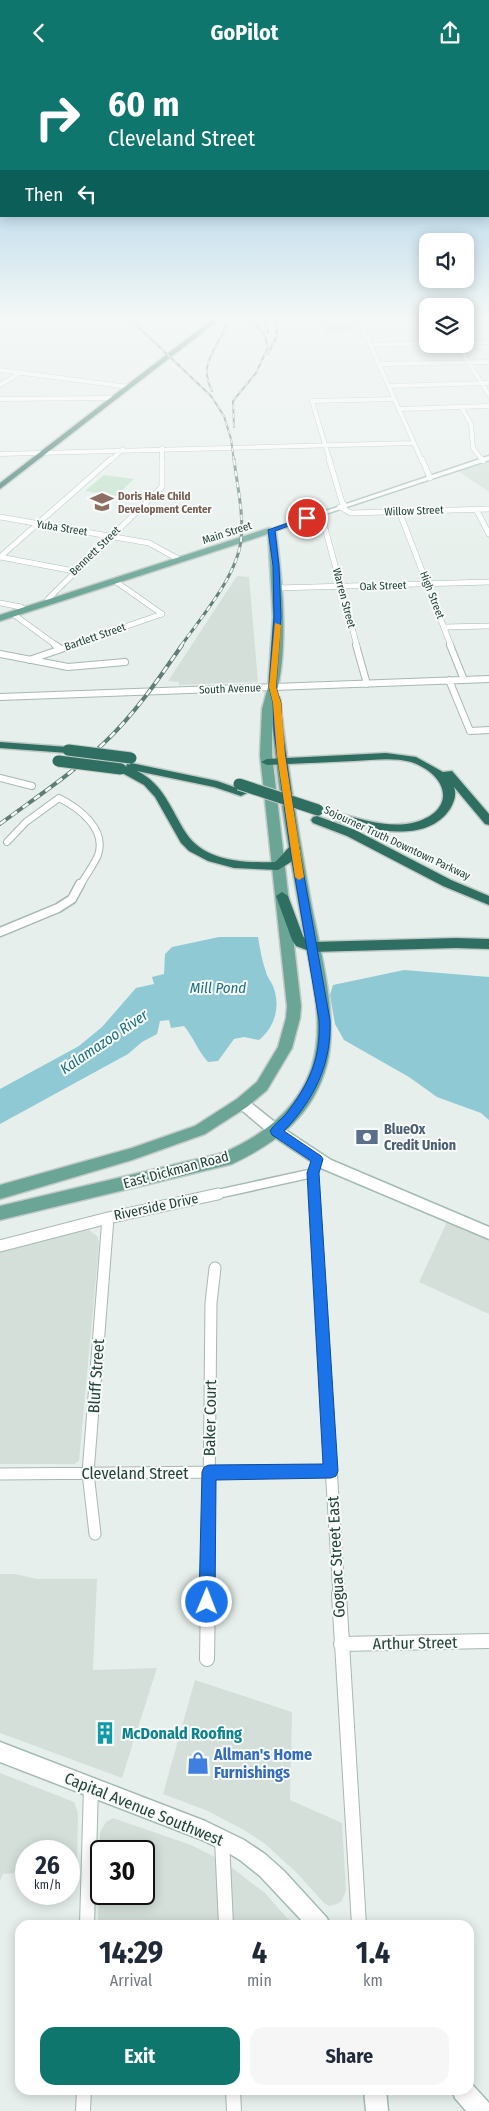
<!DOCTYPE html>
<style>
:root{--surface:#fff;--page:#f6f6f7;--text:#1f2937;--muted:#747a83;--accent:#0f766e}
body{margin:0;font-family:"Fira Sans Condensed",sans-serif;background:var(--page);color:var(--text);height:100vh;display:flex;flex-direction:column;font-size:19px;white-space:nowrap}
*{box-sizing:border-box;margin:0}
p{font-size:16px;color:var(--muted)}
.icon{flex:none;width:28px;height:28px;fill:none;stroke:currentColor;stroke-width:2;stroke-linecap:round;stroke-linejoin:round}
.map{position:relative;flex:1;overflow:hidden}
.drawer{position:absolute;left:15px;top:1855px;width:459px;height:175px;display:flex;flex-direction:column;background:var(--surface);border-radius:15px;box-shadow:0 2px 12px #0003}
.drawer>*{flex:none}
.guide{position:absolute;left:0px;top:0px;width:490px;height:152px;box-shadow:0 2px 12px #0003;background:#0f766e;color:#fff;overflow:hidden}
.fabs{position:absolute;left:419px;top:168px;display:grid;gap:10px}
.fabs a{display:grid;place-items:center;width:55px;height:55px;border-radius:10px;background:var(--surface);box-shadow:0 2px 12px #0003;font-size:25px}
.speed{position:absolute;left:15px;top:1775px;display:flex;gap:10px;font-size:25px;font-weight:700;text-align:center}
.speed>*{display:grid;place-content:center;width:65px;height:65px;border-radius:50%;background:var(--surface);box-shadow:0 2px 12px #0003;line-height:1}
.speed small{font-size:12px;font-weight:400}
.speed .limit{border:2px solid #111;border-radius:8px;background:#fff;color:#111}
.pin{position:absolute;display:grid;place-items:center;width:42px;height:42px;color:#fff;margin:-21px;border:2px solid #fff;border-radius:50%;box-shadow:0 1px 5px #0007}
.me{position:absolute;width:55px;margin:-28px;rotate:1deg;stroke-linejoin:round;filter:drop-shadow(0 0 4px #0008)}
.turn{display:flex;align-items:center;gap:18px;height:105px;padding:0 25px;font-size:22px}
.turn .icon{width:65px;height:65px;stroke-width:2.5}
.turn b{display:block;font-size:35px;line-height:42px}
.then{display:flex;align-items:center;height:48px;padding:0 25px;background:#0003;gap:10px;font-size:19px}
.eta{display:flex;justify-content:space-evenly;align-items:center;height:85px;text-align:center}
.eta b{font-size:30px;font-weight:700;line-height:35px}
.button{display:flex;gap:10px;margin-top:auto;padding:10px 25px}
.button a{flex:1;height:58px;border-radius:15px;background:var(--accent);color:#fff;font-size:20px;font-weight:700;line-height:58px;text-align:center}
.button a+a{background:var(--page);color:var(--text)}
header{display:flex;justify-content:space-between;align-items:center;height:65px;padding:0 25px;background:var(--accent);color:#fff;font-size:22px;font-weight:700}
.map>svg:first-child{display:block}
.built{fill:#d4dfda;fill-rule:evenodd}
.green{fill:#bfe0c8}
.water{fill:#8ec9d4}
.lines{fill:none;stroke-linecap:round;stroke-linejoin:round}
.street-far5-casing{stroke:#a8b8b2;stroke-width:5}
.street-far4-casing{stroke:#a8b8b2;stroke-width:6}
.street-far3-casing{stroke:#a8b8b2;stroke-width:8}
.street-far2-casing{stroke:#a8b8b2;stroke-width:11}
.street-far1-casing{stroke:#a8b8b2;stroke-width:13}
.street-casing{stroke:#a8b8b2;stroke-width:16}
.secondary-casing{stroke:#a4bbb3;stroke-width:3}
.primary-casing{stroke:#c2cac8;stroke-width:3}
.highway-casing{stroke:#c2cac8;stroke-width:3}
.street-far5{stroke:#fff;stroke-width:4}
.street-far4{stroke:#fff;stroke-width:5}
.street-far3{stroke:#fff;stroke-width:6}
.street-far2{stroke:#fff;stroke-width:8}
.street-far1{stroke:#fff;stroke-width:11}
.street{stroke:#fff;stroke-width:14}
.secondary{fill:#fff;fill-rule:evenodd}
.primary{fill:#6aa596;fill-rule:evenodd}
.highway{fill:#2f6f62;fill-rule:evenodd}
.rail-far2-casing{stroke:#5f7d75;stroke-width:2}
.rail-far1-casing{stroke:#5f7d75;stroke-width:3}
.rail-casing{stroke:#5f7d75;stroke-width:4}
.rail-far2{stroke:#f7fbf9;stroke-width:1;stroke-dasharray:4.5;stroke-linecap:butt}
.rail-far1{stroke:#f7fbf9;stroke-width:2;stroke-dasharray:5.5;stroke-linecap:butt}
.rail{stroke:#f7fbf9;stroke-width:2.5;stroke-dasharray:7;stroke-linecap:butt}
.highway-bridge-casing{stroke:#c2cac8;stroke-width:13;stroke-linecap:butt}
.highway-bridge{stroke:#2f6f62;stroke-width:11}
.route{fill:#1a73e8;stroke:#114b97}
.slow{fill:#f59e0b}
.labels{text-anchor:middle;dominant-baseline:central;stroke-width:4;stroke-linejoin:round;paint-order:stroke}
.far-education-label{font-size:11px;font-weight:bold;fill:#785e54;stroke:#f7fbf9;text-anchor:start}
.far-street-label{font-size:11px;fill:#24423a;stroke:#f7fbf9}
.service-label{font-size:14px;font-weight:bold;fill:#4e5e75;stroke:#f7fbf9;text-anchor:start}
.street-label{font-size:14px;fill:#24423a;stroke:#f7fbf9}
.water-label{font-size:15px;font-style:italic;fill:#1c6f80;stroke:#f7fbf9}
.near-street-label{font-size:16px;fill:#24423a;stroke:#f7fbf9}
.near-culture-label{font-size:16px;font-weight:bold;fill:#0d838f;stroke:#f7fbf9;text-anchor:start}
.near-shop-label{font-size:16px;font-weight:bold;fill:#366cbe;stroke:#f7fbf9;text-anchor:start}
</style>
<header><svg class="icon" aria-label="back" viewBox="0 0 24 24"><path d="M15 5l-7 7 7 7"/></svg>GoPilot<svg class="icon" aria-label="share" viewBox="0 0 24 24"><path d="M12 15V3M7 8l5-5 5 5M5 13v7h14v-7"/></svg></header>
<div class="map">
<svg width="489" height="2046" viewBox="0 0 489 2046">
<rect width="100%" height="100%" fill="#e6efeb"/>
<path class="built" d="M489,396V427L458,406Z
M237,511L249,512L258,617L179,620V617L168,616Z
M447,1157L489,1175V1249L419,1217Z
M89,1165L98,1172L99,1180L79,1396L74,1399H0V1187L80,1166Z
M0,1509H15L37,1514H97L93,1605L157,1603L122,1713L0,1668Z
M195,1615L292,1647L290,1735L342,1758L346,1825L342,1836L337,1839L329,1841L324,1838L297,1808L264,1778L244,1765L208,1746L163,1729Z
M0,1708L74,1737L78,1748L77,1803L69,1804V1786H26V1807L3,1809L0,1816Z
M113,1753L191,1780L219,1794L221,1860H98L100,1767L106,1757ZM101,1786H144V1829H101Z
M227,1799L265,1828L293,1860H230Z"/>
<path class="green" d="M352,253L357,266L324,267L319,254Z
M104,410L134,414L116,431L85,426Z"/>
<path class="water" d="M219,872H258C260,884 262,896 266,907C267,912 271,916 273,921C281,941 275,962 259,975L244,972L234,974L218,996L208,997C198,986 194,973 184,961L171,963L169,955L160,956L157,969L142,977L128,989L0,1059V1024L79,981L102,962L136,923L154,919L152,912L164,909L165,889L172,882Z
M404,905L489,912V1055L481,1048L437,1032L409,1012L344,975L335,959L330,930L333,920Z"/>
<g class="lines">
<defs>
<path id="street-far5" d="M358,252L422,396
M142,256L215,255
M465,259H489
M0,261H7L9,252
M362,261L428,260
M465,278L489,277
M457,279L489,330
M370,280L428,278
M379,299L489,297
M0,305L129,322
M0,320L20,308
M389,321L489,318
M0,334L114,333
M461,342L471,359L473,383L483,396
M399,344L489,341
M162,383V396
M0,389L413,378
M110,396L123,384
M330,396L312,336L394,334"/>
<path id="street-far4" d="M329,394L342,437L345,441
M422,394L430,413
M482,394L483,396
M340,442L351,448L489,444
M476,444L489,469
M399,446L451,581
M324,447L322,452L357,581
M0,452L149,478L180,495
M0,492L111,394
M0,492L74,506
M115,516L162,549
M277,523L489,517
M50,537L48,534L162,422V394
M0,538L21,542L25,545
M13,549L57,581
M444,562L489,561
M69,581L162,549"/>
<path id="street-far3" d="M55,580L61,584
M356,580L367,619
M450,580L464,615
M0,589L68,602L125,597
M29,595L73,580
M449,615L470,666L489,665
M0,632L489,614
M0,713L32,721
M7,777L26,757L59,733C79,743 107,764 98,790C94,800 85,811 80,821"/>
<path id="street-far2" d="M0,867L58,843L72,834L80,819
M213,1130L313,1108
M314,1130L313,1108L317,1094"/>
<path id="street-far1" d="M314,1129L339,1530
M0,1181L108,1153L218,1129
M0,1409L331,1406
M95,1469L88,1408L108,1153
M208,1530L211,1238L215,1203"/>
<path id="street" d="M339,1529L359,1860
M341,1579L489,1576
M207,1594L208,1529
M222,1775L226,1860
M87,1860L91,1722
M233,2025L234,2046
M83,2046L84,2025"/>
<path id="secondary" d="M489,391V395L274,466L269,465Z
M242,1033L246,1034L281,1062L331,1095L489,1162V1174L321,1103L271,1070L238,1042L236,1038L238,1034Z
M0,1677L205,1756L244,1775L265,1789L284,1806L327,1853L330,1860H306L260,1811L240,1795L225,1786L200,1774L0,1697Z
M469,2016L489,2038V2046H466L455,2033L452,2025H469Z
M364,2025H386L388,2046H366Z"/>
<path id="primary" d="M269,463L276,465C282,513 289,583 276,630L280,633C287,702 299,770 311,838C320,886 339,952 327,999C313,1051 278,1077 232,1099L0,1155V1141L223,1088C263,1070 298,1045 312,1001C326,955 309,904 302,858C290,792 278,726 272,659V690L301,941L300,953L292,983L267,1025L247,1042L205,1069L132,1095L0,1134V1120L132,1083L195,1061L237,1034L257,1017L278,982L286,953L287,941L260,690L262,644L268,622L273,552L268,469L0,556V550Z"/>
<path id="highway" d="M212,252H218L215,258L0,424V418L210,256Z
M0,677L68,682L73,685L68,688L0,683Z
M386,688L416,692L443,707L452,706L489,749V760L485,759L454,722C457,730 454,737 450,744C426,780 370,764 337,756L335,753L337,750L341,749C365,755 391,764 416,757C458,744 447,709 411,697C393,692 372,695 354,696C325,697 296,699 267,700L261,697L267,694Z
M131,698L217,716L245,726L247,728L241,731L214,722L137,706C164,719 171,745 186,768C205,797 245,798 275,797C282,792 287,781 295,779L301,783L291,797L278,805L234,803L208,796L189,786L181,778L155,732L144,720L115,704L121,701L126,702L127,699Z
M317,751L355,765L451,815L489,831V840L443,821L347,771L313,758L311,755L313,752Z
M282,827L288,831L303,871L306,875L313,877L456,873L489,874V884L456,883L312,887L296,881L292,875L276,831Z"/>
</defs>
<use href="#street-far5" class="street-far5-casing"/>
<use href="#street-far4" class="street-far4-casing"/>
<use href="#street-far3" class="street-far3-casing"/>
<use href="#street-far2" class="street-far2-casing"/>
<use href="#street-far1" class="street-far1-casing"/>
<use href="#street" class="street-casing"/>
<use href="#secondary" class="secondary-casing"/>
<use href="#primary" class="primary-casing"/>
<use href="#highway" class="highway-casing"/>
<use href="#street-far5" class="street-far5"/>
<use href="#street-far4" class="street-far4"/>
<use href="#street-far3" class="street-far3"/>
<use href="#street-far2" class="street-far2"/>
<use href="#street-far1" class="street-far1"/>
<use href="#street" class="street"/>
<use href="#secondary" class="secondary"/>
<use href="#primary" class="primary"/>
<use href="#highway" class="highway"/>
<defs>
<path id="rail-far2" d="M128,252L211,331L224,351L231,374L234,396
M263,252L268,268
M268,289L277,271L275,252
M212,326C196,295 222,281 229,252
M234,362L233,336L256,308L268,282L264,268L246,252"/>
<path id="rail-far1" d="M181,581C202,551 237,511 241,475C244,448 237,421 234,394"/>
<path id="rail" d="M0,759C35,733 72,709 103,679C134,650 158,615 182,580"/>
</defs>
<use href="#rail-far2" class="rail-far2-casing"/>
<use href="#rail-far1" class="rail-far1-casing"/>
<use href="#rail" class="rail-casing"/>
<use href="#rail-far2" class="rail-far2"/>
<use href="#rail-far1" class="rail-far1"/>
<use href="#rail" class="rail"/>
<defs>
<path id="highway-bridge" d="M68,685L131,693
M58,696L121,704
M239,719L318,745"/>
</defs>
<use href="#highway-bridge" class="highway-bridge-casing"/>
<use href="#highway-bridge" class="highway-bridge"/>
</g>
<linearGradient id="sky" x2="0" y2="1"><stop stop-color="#84bce0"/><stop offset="0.47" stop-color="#f4f8f6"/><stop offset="1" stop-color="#f4f8f6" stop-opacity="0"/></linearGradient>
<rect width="489" height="538" fill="url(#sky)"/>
<path class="route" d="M305,452L310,453L275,466L279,501L281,552L276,622L281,638L282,666L299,783L330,955C332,998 314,1035 284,1066L321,1091L323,1094L319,1108L338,1406L336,1411L331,1413L216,1415L215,1537L213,1543L207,1545L202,1543L199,1537L202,1407L204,1402L209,1400L323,1399L307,1108L311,1096L272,1070L270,1066C274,1059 281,1055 286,1049C309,1019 321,994 319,955L290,783L274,666L273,638L269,622L274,552L273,501L268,465Z"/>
<path class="slow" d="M275,558L281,560L276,622L281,638L285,690L304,812L299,815L295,812L277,690L273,638L269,622Z"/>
<defs>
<symbol id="school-bare" viewBox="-9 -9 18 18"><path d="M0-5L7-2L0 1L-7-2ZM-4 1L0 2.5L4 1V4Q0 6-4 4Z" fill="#8d6e63" stroke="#f7fbf9" stroke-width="2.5" paint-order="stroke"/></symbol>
<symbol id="bank-bare" viewBox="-9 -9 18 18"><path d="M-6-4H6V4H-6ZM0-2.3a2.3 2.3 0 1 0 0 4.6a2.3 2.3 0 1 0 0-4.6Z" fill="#5c6f8a" stroke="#f7fbf9" stroke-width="2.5" paint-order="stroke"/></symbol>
<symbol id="building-bare" viewBox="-9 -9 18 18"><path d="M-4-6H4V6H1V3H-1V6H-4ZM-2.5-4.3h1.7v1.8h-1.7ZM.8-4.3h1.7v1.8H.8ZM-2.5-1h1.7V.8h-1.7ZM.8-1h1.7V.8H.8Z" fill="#0f9aa8" stroke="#f7fbf9" stroke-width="2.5" paint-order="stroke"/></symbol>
<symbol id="shop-bare" viewBox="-9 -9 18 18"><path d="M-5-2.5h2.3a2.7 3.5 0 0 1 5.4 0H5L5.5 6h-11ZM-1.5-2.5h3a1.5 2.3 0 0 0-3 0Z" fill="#3f7fe0" stroke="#f7fbf9" stroke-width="2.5" paint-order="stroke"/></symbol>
</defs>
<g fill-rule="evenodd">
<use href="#school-bare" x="86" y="421" width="32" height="32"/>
<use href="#bank-bare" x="351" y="1056" width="32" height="32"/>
<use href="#building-bare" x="89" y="1652" width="32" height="32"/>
<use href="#shop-bare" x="182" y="1682" width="32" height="32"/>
</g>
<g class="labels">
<g class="far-education-label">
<text x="118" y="431">Doris Hale Child<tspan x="118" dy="13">Development Center</tspan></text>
</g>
<g class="far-street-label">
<text transform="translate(414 446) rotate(-2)">Willow Street</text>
<text transform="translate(62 463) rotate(9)">Yuba Street</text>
<text transform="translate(227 468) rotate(-18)">Main Street</text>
<text transform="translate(95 486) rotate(-44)">Bennett Street</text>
<text transform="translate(383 521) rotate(-2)">Oak Street</text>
<text transform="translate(432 530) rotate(69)">High Street</text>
<text transform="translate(344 533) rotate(75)">Warren Street</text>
<text transform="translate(95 572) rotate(-19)">Bartlett Street</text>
<text transform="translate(230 624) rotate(-2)">South Avenue</text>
<text transform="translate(397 778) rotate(25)">Sojourner Truth Downtown Parkway</text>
</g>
<g class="service-label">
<text x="384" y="1064">BlueOx<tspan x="384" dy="16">Credit Union</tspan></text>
</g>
<g class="street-label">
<text transform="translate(176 1105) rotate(-15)">East Dickman Road</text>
<text transform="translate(156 1142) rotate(-12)">Riverside Drive</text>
</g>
<g class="water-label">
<text x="218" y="923">Mill Pond</text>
<text transform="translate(104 977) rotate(-34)">Kalamazoo River</text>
</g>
<g class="near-street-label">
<text transform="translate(96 1311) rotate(-86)">Bluff Street</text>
<text transform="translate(210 1353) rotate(-89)">Baker Court</text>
<text x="135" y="1408">Cleveland Street</text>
<text transform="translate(336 1492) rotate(-93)">Goguac Street East</text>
<text transform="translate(415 1578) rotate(-1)">Arthur Street</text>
<text transform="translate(144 1744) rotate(22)">Capital Avenue Southwest</text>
</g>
<g class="near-culture-label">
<text x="122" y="1668">McDonald Roofing</text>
</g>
<g class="near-shop-label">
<text x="214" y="1689">Allman's Home<tspan x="214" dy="18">Furnishings</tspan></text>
</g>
</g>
</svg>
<div class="fabs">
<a><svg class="icon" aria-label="sound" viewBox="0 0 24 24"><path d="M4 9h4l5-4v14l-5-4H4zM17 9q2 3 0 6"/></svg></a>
<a><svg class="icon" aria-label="layers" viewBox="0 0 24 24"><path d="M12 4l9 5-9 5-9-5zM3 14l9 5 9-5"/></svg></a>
</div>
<div class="speed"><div>26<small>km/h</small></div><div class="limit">30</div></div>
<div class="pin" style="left:307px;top:453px;background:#d93025"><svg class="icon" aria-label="arrive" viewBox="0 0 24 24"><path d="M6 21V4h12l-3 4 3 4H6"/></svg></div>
<svg class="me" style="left:207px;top:1537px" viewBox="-20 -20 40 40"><circle r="17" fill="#1a73e8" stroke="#fff" stroke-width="3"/><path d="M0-11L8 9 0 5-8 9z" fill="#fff"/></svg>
<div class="guide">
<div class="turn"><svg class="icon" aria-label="right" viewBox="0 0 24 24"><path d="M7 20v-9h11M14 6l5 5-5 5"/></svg><div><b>60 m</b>Cleveland Street</div></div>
<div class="then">Then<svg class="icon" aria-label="left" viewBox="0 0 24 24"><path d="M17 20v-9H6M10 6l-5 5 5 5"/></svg></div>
</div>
<section class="drawer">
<div class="eta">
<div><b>14:29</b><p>Arrival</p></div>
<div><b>4</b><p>min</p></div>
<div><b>1.4</b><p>km</p></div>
</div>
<div class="button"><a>Exit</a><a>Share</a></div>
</section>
</div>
